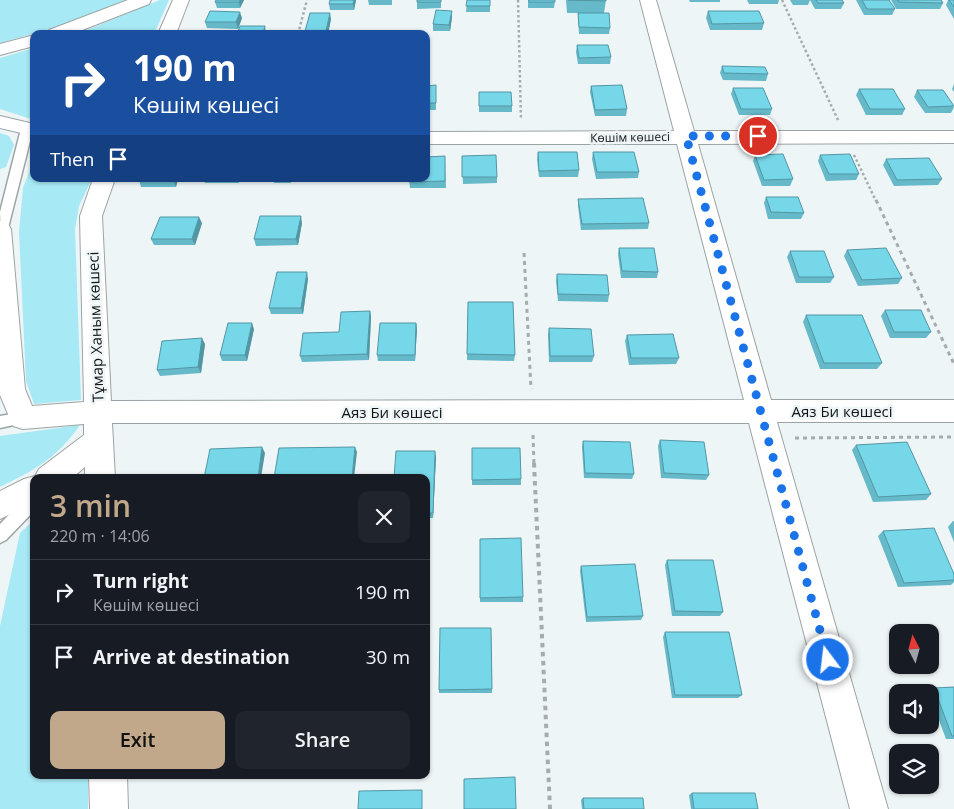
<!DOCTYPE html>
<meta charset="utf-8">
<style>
:root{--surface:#171b24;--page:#20242c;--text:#f1f3f6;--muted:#9ea1a6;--line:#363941;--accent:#c2a88b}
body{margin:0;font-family:"Open Sans",sans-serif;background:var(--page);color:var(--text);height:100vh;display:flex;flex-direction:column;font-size:19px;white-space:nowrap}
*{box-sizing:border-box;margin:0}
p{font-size:16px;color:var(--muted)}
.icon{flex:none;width:28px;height:28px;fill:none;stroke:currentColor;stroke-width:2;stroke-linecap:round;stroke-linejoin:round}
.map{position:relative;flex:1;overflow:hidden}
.sheet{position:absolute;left:30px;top:474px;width:400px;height:305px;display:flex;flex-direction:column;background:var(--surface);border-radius:10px;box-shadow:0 1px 4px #0004}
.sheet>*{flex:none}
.hud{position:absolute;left:30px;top:30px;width:400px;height:152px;border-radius:10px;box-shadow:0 1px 4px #0004;background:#1a4fa0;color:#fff;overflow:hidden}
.needle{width:32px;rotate:354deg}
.controls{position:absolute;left:889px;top:624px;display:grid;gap:10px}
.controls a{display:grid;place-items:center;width:50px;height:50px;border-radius:10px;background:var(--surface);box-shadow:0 1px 4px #0004;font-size:25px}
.pin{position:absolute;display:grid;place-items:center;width:42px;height:42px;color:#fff;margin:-21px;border:2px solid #fff;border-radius:50%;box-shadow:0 1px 5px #0007}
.me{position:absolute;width:55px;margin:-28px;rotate:345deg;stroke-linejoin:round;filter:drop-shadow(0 0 4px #0008)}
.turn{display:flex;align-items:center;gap:18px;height:105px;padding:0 20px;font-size:22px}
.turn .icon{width:65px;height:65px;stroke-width:2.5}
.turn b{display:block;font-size:35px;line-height:42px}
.then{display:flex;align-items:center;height:48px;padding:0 20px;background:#0003;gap:10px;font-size:19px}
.round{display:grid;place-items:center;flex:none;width:52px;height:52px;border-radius:10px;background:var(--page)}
.overview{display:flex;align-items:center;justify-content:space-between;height:85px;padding:0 20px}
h1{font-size:30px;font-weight:600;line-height:38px;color:var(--accent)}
.button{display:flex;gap:10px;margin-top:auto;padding:10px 20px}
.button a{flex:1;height:58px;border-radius:10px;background:var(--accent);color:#111;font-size:20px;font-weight:600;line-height:58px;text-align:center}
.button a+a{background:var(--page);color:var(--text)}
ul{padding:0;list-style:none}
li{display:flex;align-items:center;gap:15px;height:65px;padding:0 20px;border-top:1px solid var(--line)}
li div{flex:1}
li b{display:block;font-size:19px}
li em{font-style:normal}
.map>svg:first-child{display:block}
.green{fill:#a7e9f5}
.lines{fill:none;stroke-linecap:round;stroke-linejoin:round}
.lane-casing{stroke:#9ca3a4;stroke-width:3}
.street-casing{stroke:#9ca3a4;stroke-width:2}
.path-far2{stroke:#a6acad;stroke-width:2.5;stroke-dasharray:2.5 2.5;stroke-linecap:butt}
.path-far1{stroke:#a6acad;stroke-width:3;stroke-dasharray:4 4;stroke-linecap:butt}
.path{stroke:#a6acad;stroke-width:4;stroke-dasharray:4.5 4.5;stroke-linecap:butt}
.lane{fill:#fff;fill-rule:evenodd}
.street{fill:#fff;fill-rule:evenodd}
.wall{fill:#65b9c8}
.shaded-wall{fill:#5396a3}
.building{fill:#76d7e9;stroke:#5396a3}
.route{stroke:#1a73e8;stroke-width:9;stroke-dasharray:0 16.2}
.labels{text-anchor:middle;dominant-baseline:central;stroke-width:5;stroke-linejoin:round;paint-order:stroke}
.far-street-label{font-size:12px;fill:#121515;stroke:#eef5f7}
.street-label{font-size:15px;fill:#121515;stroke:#eef5f7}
</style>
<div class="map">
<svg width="954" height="809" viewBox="0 0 954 809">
<rect width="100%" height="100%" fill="#eef5f7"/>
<path class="green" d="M0,0H126L50,29L0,43Z
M160,0H169L154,34H77Z
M34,48V120L0,109V58Z
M0,133L9,136L14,145L6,167L0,169Z
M34,159V179H92L79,206L75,229L81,400L34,404L26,381L19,232L23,188Z
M80,425C57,458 35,470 0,487V436Z
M34,520V775H88V809H0V626L20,533Z"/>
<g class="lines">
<defs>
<path id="lane" d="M27,126L33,129L7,232L1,236L0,212L21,129Z
M23,412L28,414L31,418L28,422L0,428V416Z
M34,493V511L6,540L0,543V524L28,495Z"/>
<path id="street" d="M128,0H151L149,4L72,34H46L49,30Z
M173,0H189L176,34H158Z
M640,0H656L694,131H954V143L698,144L771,400H954V422H777L888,809H850L749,423H112L115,478H85V467L72,478H34V503L0,519V491L24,479L35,476L39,469L84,435V424L23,429L13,426L0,395V221L8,224L11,229L25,389L32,406L84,402L80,216L93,179H115L102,216L111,401L744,400L677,144H426V132L674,131Z
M34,35V46L0,55V44Z
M0,116L34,124V136L0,128Z
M89,775H127L128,809H90Z"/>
</defs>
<use href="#lane" class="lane-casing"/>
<use href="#street" class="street-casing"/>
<path class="path-far2" d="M518,0L521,120
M782,0L838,120
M298,34L307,0
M854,155L876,201"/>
<path class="path-far1" d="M876,200L954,364
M524,253L531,389
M533,435L534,465
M795,438L954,437"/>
<path class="path" d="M534,463L550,809"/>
<use href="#lane" class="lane"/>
<use href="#street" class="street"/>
</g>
<path class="wall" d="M244,0L240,8H217L215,2Z
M356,0L354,10H330L329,4Z
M368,0H392V5H369Z
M417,0H441V8L417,9Z
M467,0H490V12H466Z
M528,0H555L554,8H528Z
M566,0H606L604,13L610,28L609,34H579L578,19V13H567Z
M689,0H720V2H690Z
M747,0H779L778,4H749Z
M790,0H810L808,5H793Z
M810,0H842L844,3L841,9H815Z
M856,0H889L895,9L892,15H864Z
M891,0H941L943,3L940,9H896Z
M948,0H954V19L946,5Z
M452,11V17L450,31H433V24Z
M708,11L764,23L762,30H710L706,18Z
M242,18L238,29L207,28L205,22Z
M331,19L328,34H305V31Z
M577,45L611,57L610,64H578L576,52Z
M722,66L768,74L766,81L723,80L720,73Z
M954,84V92L952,89Z
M436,85V110H426V86Z
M591,86L627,109L626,116H595L590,92Z
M733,88L772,109L770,115H739L731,94Z
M859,89L905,109L902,115H866L856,95Z
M917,90L954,107L951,113H925L914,97Z
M479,92L512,106V112H479Z
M538,152L579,170L578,177H539L537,159Z
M593,152L639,172L638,178L596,179L592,159Z
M755,155L793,179L790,186H762L753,161Z
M820,155L859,174L856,180L826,181L818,161Z
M445,156L446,188H410L409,179Z
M462,156L497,177V183L463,184Z
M886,159L942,179L938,185L894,186L883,165Z
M139,179H178L176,187H141L139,180Z
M203,179H240L239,183H205Z
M273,179H292L291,183H274Z
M331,179H367V181H332Z
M766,197L804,213L801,219H768L764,203Z
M578,199L649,223L648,229L581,230L578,206Z
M202,223L195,245H154L151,239Z
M302,223L298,245L256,246L254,239Z
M619,248L658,272L657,278H621L618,254Z
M847,250L902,278L898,284L858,286L844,256Z
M790,251L834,277L830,283H796L787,257Z
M557,274L609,295L608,302L558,301L556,281Z
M308,279L303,314H271L269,308Z
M468,302L515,355L514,361L467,360Z
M885,310L931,332L926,338H890L881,316Z
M370,311L371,317L369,360L302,362L300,356L339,332Z
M806,315L882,363L877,369H820L803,322Z
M416,323L417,329L415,361H378L377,355Z
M549,328L594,356L592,362H549L548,335Z
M254,329L247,361H222L220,355Z
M627,335L679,358L676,364L629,365L625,341Z
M205,344L201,373L160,376L157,370Z
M660,440L709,475L706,480L661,478L658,446Z
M583,441L634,474L632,479L584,478L582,447Z
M856,445L931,494L926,500L873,502L852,450Z
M472,448L521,479V485H472Z
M436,457L433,518H426V478Z
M953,521H954V542L948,527Z
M883,531L954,574V582L951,585L898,587L878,536Z
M480,539L523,597V602H480Z
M667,560L723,612L720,616H672L665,565Z
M581,566L643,616L641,620L586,622L580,571Z
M491,628L492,693H439V690Z
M665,632L742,695L738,698H672L663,637Z
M954,687V739H946L930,696V692H928L934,688Z
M692,793L758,809H691L689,795Z
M583,798L644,809H582L581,800Z"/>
<path class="shaded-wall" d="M240,0H244L240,8L239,2Z
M354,0H356L354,10L353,4Z
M452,11V17L450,31L449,25Z
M240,12L242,18L238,29L236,22Z
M330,13L331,19L328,34H326V31Z
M265,26L266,34H263Z
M174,179H178L176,187L173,180Z
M301,216L302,223L298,245L296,239Z
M199,217L202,223L195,245L192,239Z
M307,272L308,279L303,314L301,308Z
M370,311L371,317L369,360L367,354Z
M252,323L254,329L247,361L245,355Z
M416,323L417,329L415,361V355Z
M202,338L205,344L201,373L198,367Z
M262,447L265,453L261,478H258Z
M355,447L357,452L354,478H352Z
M435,451L436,457L433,518V513Z"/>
<path class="building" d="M216,0H240L239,2H215Z
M330,0H354L353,4H329Z
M417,0H441V2H417Z
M467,0H490V6H466Z
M529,0H555V2H529Z
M568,0H606V1Z
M816,0H842L844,3H818Z
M862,0H889L895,9H867Z
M897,0H941L943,3L899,2Z
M949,0H954V7Z
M436,10L452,11L449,25L433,24Z
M210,11L240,12L236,22H205Z
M708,11H759L764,23L712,24Z
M310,13H330L326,31H305Z
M578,13H609L610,28L579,27Z
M240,26H265L263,34H237Z
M577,45H608L611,57L579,58Z
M722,66L765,67L768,74L724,73Z
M436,85V103H426V86Z
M622,85L627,109L595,110L591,86Z
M733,88H763L772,109H741Z
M859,89H893L905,109H870Z
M917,90H943L954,106L928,107Z
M479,92H511L512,106H479Z
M538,152H577L579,170L539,171Z
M593,152H634L639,172H597Z
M783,154L793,179L764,180L755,155Z
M850,154L859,174H829L820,155Z
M496,155L497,177H462V156Z
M445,156V181L409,182V179H426V157Z
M929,158L942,179L897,180L886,159Z
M139,179H174L173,180H139Z
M766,197H798L804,213L771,212Z
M643,198L649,223L582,224L578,199Z
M260,216H301L296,239H254Z
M160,217H199L192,239H151Z
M619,248H654L658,272L622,271Z
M886,248L902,278L862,280L847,250Z
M790,251H824L834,277H799Z
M277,272H307L301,308H269Z
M557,274L607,275L609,295L558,294Z
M468,302H513L515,355L467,354Z
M885,310H921L931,332H894Z
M370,311L367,354L300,356L303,333L339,332L341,312Z
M806,315H862L882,363H824Z
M228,323H252L245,355H220Z
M380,323H416L415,355H377Z
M549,328L591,329L594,356H550Z
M673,334L679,358H631L627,335Z
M202,338L198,367L157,370L162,341Z
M660,440L704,442L709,475L664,473Z
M583,441L630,442L634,474L585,473Z
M907,442L931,494L878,497L856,445Z
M262,447L258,478H204L210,449Z
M355,447L352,478H274L279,448Z
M472,448H520L521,479L472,480Z
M396,451H435L433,513H426V478H394Z
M934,528L954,574V580L904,583L883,531Z
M521,538L523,597L480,598V539Z
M667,560H713L723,612L675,611Z
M635,564L643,616L587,617L581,566Z
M440,628H491L492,689L439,690Z
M665,632H729L742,695H675Z
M954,687V736H952L934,688Z
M515,777L516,809H464V779Z
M422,790V809H358L359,791Z
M692,793H755L758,809H694Z
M583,798H643L644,809H584Z"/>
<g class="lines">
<path class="route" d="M758,136H686L828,660"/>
</g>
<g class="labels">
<g class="far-street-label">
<text transform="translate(630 137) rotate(-1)">Көшім көшесі</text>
</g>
<g class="street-label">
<text transform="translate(95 327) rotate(-92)">Тұмар Ханым көшесі</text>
<text x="842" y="411">Аяз Би көшесі</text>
<text x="392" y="412">Аяз Би көшесі</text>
</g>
</g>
</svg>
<div class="controls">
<a><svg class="needle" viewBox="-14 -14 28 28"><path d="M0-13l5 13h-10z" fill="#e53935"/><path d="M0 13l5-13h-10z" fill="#9ea1a6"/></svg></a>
<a><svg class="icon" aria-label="sound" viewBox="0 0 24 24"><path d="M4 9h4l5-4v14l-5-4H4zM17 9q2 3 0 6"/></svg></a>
<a><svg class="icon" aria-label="layers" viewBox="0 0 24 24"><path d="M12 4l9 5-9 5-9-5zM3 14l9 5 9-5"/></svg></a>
</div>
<div class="pin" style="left:758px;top:136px;background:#d93025"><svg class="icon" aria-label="arrive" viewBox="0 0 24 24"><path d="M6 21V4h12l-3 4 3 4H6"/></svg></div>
<svg class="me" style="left:828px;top:660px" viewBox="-20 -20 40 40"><circle r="17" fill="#1a73e8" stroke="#fff" stroke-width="3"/><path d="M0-11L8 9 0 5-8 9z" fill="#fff"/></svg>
<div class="hud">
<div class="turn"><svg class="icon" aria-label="right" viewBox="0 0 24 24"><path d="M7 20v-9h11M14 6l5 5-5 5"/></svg><div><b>190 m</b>Көшім көшесі</div></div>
<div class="then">Then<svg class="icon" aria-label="arrive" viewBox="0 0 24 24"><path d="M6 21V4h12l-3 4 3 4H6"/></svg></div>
</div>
<section class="sheet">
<div class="overview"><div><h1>3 min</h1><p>220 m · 14:06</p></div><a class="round"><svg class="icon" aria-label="close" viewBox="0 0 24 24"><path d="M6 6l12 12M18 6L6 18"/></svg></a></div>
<ul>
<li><svg class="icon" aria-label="right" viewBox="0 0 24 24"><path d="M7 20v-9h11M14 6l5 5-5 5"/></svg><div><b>Turn right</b><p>Көшім көшесі</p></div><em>190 m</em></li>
<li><svg class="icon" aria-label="arrive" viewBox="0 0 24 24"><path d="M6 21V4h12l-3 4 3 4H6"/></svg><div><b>Arrive at destination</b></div><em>30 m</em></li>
</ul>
<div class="button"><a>Exit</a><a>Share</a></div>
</section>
</div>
